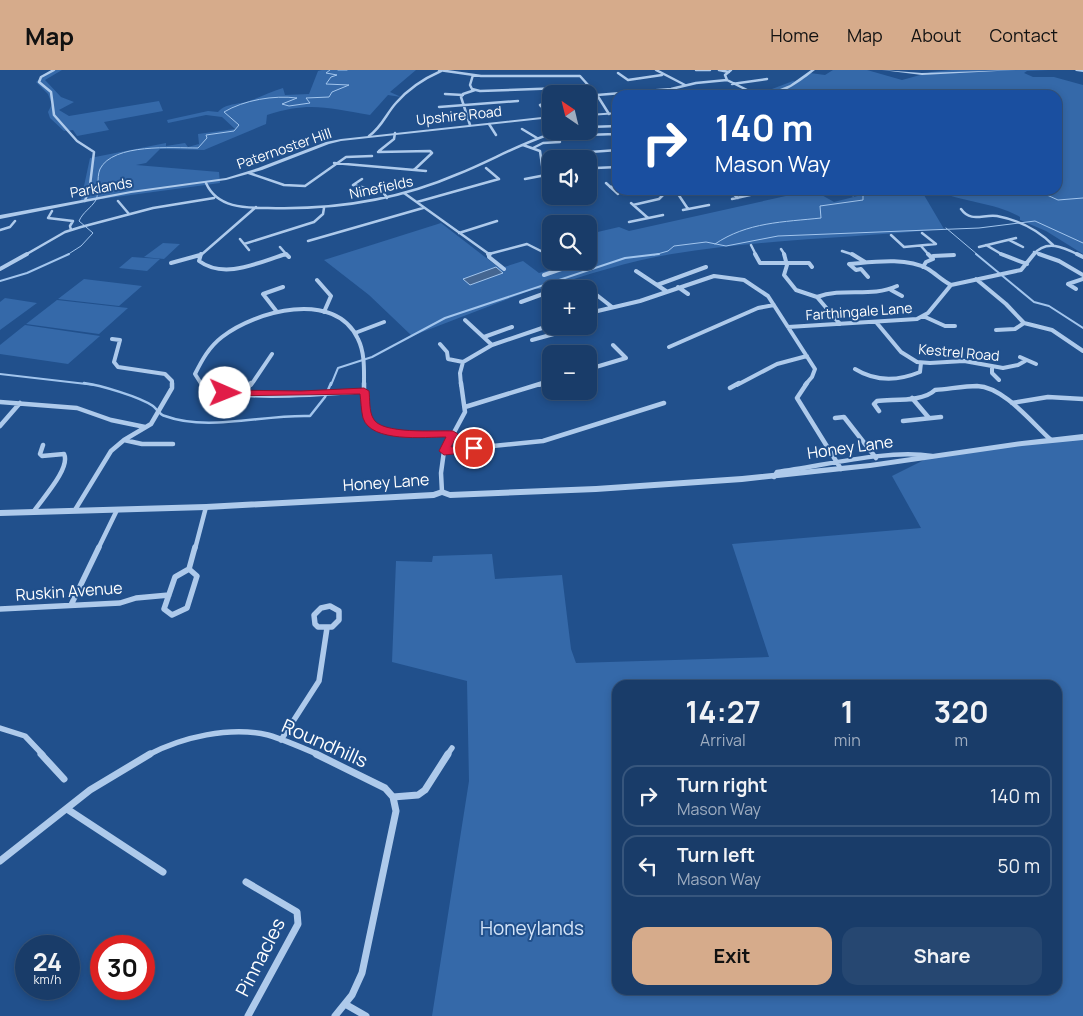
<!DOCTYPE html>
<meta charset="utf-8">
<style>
:root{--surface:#193c69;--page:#264771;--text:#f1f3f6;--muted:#9fadc0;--line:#37567d;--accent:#d6ab8b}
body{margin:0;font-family:Manrope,sans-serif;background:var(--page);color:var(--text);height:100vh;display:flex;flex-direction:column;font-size:19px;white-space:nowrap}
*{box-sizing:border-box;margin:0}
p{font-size:16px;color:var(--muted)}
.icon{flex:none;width:28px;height:28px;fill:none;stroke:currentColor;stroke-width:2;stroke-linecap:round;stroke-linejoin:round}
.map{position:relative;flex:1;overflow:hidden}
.sheet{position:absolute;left:612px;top:610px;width:450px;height:315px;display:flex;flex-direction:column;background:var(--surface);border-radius:15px;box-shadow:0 2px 8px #0003,0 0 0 1px var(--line)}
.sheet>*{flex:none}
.top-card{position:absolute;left:612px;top:20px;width:450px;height:105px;border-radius:15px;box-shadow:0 2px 8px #0003,0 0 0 1px var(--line);background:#1a4fa0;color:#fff;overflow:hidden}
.needle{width:32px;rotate:325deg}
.buttons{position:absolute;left:542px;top:15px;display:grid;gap:10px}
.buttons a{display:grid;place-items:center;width:55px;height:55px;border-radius:10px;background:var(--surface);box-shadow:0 2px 8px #0003,0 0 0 1px var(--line);font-size:25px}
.speed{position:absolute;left:15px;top:865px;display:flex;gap:10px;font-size:25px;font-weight:700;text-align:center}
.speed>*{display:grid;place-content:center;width:65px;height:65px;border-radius:50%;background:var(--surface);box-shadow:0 2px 8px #0003,0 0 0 1px var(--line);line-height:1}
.speed small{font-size:12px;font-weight:400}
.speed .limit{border:8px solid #d22;background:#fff;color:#111}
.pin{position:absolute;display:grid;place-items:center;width:42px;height:42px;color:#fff;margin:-21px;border:2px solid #fff;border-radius:50%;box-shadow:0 1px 5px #0007}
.me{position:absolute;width:55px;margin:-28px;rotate:91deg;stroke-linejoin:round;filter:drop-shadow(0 0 4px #0008)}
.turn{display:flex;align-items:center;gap:18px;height:105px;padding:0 20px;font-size:22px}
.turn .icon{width:65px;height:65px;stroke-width:2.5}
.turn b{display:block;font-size:35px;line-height:42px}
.eta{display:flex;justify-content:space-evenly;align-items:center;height:85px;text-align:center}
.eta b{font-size:30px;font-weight:700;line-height:35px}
.button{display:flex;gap:10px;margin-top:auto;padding:10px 20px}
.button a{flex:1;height:58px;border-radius:15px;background:var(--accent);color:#111;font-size:20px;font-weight:700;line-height:58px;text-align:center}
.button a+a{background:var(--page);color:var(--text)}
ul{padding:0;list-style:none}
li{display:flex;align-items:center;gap:15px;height:62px;margin:0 10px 8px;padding:0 10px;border:2px solid var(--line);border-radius:15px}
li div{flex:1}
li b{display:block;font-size:19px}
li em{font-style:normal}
header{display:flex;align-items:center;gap:30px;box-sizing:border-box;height:70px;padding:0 25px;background:var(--accent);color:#111}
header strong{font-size:24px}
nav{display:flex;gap:28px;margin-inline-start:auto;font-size:18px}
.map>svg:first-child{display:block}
.green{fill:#3569a9;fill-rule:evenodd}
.water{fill:#456691;stroke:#a2c5ed}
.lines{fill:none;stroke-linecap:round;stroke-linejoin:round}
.stream-far2{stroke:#a2c5ed;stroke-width:1}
.stream-far1{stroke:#a2c5ed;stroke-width:2}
.stream{stroke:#a2c5ed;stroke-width:2.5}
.minor-far4{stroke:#aecaeb;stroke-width:2.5}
.minor-far3{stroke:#aecaeb;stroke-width:4}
.minor-far2{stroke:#aecaeb;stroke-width:4.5}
.minor-far1{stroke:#aecaeb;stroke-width:5.5}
.minor{stroke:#aecaeb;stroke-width:7}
.tertiary{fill:#aecaeb;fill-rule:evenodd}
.route{fill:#e11d48;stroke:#92132f}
.labels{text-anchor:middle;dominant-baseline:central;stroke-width:4;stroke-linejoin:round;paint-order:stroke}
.far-street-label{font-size:14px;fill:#fff;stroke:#21508c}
.street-label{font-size:16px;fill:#fff;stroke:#21508c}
.near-street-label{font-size:19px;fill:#fff;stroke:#21508c}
.near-park-label{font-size:19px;fill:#d4e4f8;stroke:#21508c}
</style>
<header>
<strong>Map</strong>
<nav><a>Home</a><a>Map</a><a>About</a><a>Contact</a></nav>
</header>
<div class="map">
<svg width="1083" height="946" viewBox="0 0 1083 946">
<rect width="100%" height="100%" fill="#21508c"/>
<path class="green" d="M51,0H62L45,10L61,27L74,32L59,40L69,46L159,31L163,41L104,52L109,60L77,66L73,60L64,61L50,48L48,42L52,34L48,24L36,12Z
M322,0H416L390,22L401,27L388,25L370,45C328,38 309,31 267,45L266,54L204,80L160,79L146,93L136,95L219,102L220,113L79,132L81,130L90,88L166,73V76L185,73L188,77L199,74L198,64L235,59L222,47L206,45L168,53L167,50L208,41L218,42C227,32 241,35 252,30C263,26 272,21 283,18L285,25L309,24L318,1Z
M833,0H867L902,10L931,2L952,0H1049L1027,1L1024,3L1033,7H1054L1083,15V184L1046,161L1020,150V147C995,132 963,133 936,120H1058V25H785L772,19L793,11L798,12L810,3L825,5Z
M813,120L834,132L881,120H930H924V125L944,159C853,168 762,169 672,184C628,191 586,205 544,219H534L412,266L369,225L324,190L441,153L498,197L501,198L523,191L539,203L570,194L566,191H589V164L619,157L629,161Z
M163,173L180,174L164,189L144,187Z
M132,187L160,189L147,201L119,198Z
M84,209L142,216L119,236L58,229Z
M5,228L37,233L0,260V232Z
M57,230L128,238L99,264L26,254Z
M25,255L100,266L68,294L0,284V275Z
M1083,368V946H432L469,711L467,611L392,592L396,491L432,492L433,486L492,484L495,509L562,505L571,579L576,593L769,587L732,474L921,458L892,406L932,386ZM618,615H1058V920H618Z"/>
<path class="water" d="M496,197L503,203L470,215L463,209Z"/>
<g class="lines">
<path class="stream-far2" d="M338,0H347
M1036,120L1058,130L1083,128
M946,158L978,185
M715,174C747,152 784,152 821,148L820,136L863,130V122L882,120
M67,185L81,176L93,163L79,151C83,142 91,138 96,130C100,120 96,109 100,99C113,73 173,78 198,78L207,68L206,65L234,61L239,55L224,42C244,30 274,25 297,28L282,34L289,36L310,33L306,28L329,27L332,22L349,15L326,14L331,7L337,5L326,3L330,0
M654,185L668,181L674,176L706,172L726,176L778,166L979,158L1035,151L1083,173"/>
<path class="stream-far1" d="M976,184L1034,232L1049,236L1083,258
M0,211L27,203L69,184
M0,304L95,315
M331,315L338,298L372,287L445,248L625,188L659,184"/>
<path class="stream" d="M84,313C100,315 140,327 153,336C157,339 160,345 165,346C208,362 264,344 310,346L325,327L331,313"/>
<path class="minor-far4" d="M54,0L41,7L39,12L51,22L54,45L77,71L94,82L90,115L85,131
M439,0L481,6H580L597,25L609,44
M656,0L685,15
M696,0H710
M719,0L729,2
M731,0L725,5L727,10L757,25
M618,3L628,10L662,5
M473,5L470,15L472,19L480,21L590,17
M732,14L767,9
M445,24L463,25
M597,25L671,19L696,13L727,10
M715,25L747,22
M551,32L540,35L551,46
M439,37L518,31
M489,54L496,65
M470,55L461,27L463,24L475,20
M613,56L618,68
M589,57L618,56
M522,59L537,68
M585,65L616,64
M369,66C382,57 386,44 396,33C408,19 425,8 441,1
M523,75L540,81L543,102L546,105
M533,78L543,73L560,72
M379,81L394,69L395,63
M378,82L430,81L432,83L414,100
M590,82L618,80
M334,93L426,101
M595,98L618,97
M249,103L284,115L305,116L346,87L372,86
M362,109L353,115L383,122L387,128
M525,109L551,104
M206,113C217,138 245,138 268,138C334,140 398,130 458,104C493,90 524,71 560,61
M606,113L618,124
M610,117L618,116
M655,120L678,124L701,120
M728,120L738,128
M845,120L853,125
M404,123L489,184L527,174L549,185
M678,124L688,139
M732,129L750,125
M118,131L129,144
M417,132L499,109L486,98
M631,133L648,148
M633,135L659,129L665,123
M961,139C971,153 983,144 997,146C1018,150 1038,160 1053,175
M683,140L709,135
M52,141L48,148L73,151L70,156L71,160
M629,152L663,145
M0,160L10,157L15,151
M459,163L497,151
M891,165L904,177L936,174L922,163
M240,169L249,180
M1009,170L1023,177
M308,171L423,138
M244,174L314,152L323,144L324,138
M751,175L756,185
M986,175L1003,185
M921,176L929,185
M280,177L287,185
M979,177L1016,168
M781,179L785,185
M842,181L854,185
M1034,182L1042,185
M25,185L65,162L81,157L153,138L214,128
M201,185L256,137
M283,185L286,184
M1033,185C1046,169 1063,177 1079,185"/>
<path class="minor-far3" d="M201,184L199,191C225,210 259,192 286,184
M286,184L289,187
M488,184H490
M489,184V187L504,199
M547,184L551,186
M755,184L760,193H809L812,197
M784,184L787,195L784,205L796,220L817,227L840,254
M852,184L865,192
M1001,184L1027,194
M1039,184L1059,191L1083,205
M1077,184L1083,187
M933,186L954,185
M171,193L200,185
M567,197L576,193
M923,197L926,192L933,189L928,184
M0,199L27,184
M636,201L666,221
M544,205L567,197L559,191
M868,207L861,199L856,200L849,194C873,192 906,187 928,199C936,204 943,211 951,215
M976,209L1006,234L1024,253L1052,260L1083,281
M317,210L331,226L324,242
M581,213L588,219
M657,215L706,197
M678,217L688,224
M589,219L612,237
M1076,219L1068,214L1083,209
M891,220L902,226
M817,227C844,217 871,228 897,216
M521,232L543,224L551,232
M277,242L263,224L283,217
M589,243L640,231L714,206L744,210L768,226L815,299L812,307L805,315
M923,246L945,256H955
M465,250L492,275
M876,252L901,282L917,292L930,293L964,291L1003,298L1018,295L1025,291
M788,257L917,249L928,243L951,215L1021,200L1034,184
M996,260L1015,259L1024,253
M355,263L384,252
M484,267L512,257
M112,269L120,270L114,292L118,297L165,304L172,311V315
M532,270L572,259
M440,274L447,282L448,289L463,292
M669,277L758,238L774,235
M1020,287L1036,294
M992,297V303L999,310
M589,299L626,288L613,275
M855,299C876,312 898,311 920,302L921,293
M202,315L195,304C202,290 209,277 222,267C255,241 335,219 358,269C365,283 364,300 364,315
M251,315L272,284
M461,315L460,303L463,292L492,275L551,255
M539,315L551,311
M737,315L777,294L807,286"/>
<path class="minor-far2" d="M202,313C216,334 337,323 364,321
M807,313L797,328L841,399
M730,318L739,313
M364,321C365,329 364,340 368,348C379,370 432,363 453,364
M364,321V313
M244,324L251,313
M912,328L929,348
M0,332L77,338L111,350L145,357
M1012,333L1048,327L1083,329
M465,337L543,313
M879,341L874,334L877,331C894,329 923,332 935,320C949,319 964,316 977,316C1004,317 1032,353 1051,370
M835,348L844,347L876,388
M903,351L941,347
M0,356L20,333
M124,370L142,374H173
M444,381L543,371L664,333
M774,407L777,402C824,396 886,379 932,386
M442,422L441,403L444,381L465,342L461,313
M75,440L111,381L124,370L151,354L172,318V313
M34,441C42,429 71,398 64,384L42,386L40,384L43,375
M98,479L117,440
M195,479L206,437"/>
<path class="minor-far1" d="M189,499L197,506L187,538L172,545L164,539L175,507Z
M189,499L195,477
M71,535L99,477
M330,536L339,541V550L332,557H318L315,554L314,545L321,538Z
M0,539L120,533L136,528L169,525
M0,658L25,666L43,685
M281,670L319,611L327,558
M148,685C182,667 230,656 268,665C285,670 303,678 319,685
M447,685L452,678"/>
<path class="minor" d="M41,684L64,709
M316,684L385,718L393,727L396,741L362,903L352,925L335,946
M393,727L418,725L425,720L448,684
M67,739L163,802
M0,791L90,720L150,684
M246,812L297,842L298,854L248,946
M345,934L366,946"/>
<path class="tertiary" d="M811,0H815C801,11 783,25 765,25L790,15Z
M882,0L922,3L1016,0L922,5Z
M1075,0H1083V2L1076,1Z
M618,42V44L589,46V44Z
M551,46V48L341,71L329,74L262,100L226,110L131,123L0,149V145L131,121L226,108L258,98L326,72L341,69Z
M1083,364V370L1022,376L870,398L742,412L596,422L450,428L442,425L434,428L206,440L0,446V440L206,434L433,422L442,419L450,422L596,416L742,406L870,393L1022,371Z"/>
</g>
<path class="route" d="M364,318L369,321C370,329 369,341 373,348C380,365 437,360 453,361L458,364L451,377L474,375L479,378L474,382L444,385L439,381L446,367C425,367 371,373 363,348C361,340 361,331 360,324L225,326L221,323L225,320L301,321Z"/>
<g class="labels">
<g class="far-street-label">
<text transform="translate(459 45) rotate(-6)">Upshire Road</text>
<text transform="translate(284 78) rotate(-19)">Paternoster Hill</text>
<text transform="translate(101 117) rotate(-10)">Parklands</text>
<text transform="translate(381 117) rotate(-12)">Ninefields</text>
<text transform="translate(859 241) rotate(-4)">Farthingale Lane</text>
<text transform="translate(959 282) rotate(5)">Kestrel Road</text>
</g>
<g class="street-label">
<text transform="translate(850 377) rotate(-8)">Honey Lane</text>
<text transform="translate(386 412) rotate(-4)">Honey Lane</text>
<text transform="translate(69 521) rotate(-4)">Ruskin Avenue</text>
</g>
<g class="near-street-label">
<text transform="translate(325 673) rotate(24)">Roundhills</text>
<text transform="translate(260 887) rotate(-63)">Pinnacles</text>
</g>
<g class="near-park-label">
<text x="532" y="858">Honeylands</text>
</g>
</g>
</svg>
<div class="buttons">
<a><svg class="needle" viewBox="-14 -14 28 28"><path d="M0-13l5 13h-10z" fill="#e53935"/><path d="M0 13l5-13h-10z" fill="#9fadc0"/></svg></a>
<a><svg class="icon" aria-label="sound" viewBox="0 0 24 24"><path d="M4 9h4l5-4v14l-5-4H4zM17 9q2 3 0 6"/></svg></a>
<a><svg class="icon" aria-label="search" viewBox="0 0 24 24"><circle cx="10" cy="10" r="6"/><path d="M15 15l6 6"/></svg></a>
<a>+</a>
<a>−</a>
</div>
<div class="speed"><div>24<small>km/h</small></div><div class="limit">30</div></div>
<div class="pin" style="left:474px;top:378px;background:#d93025"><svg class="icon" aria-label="arrive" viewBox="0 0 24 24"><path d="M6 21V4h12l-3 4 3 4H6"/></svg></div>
<svg class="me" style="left:225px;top:323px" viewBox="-20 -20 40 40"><circle r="19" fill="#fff"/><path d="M0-13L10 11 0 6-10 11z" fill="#e11d48"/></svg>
<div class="top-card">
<div class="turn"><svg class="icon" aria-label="right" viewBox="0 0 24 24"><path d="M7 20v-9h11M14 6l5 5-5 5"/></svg><div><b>140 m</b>Mason Way</div></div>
</div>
<section class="sheet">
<div class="eta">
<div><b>14:27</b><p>Arrival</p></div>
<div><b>1</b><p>min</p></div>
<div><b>320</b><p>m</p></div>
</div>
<ul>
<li><svg class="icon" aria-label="right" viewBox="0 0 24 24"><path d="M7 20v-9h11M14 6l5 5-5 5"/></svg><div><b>Turn right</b><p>Mason Way</p></div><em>140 m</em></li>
<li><svg class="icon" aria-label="left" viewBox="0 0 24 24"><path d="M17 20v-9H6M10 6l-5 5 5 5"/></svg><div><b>Turn left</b><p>Mason Way</p></div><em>50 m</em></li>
</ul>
<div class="button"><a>Exit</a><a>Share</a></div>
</section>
</div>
